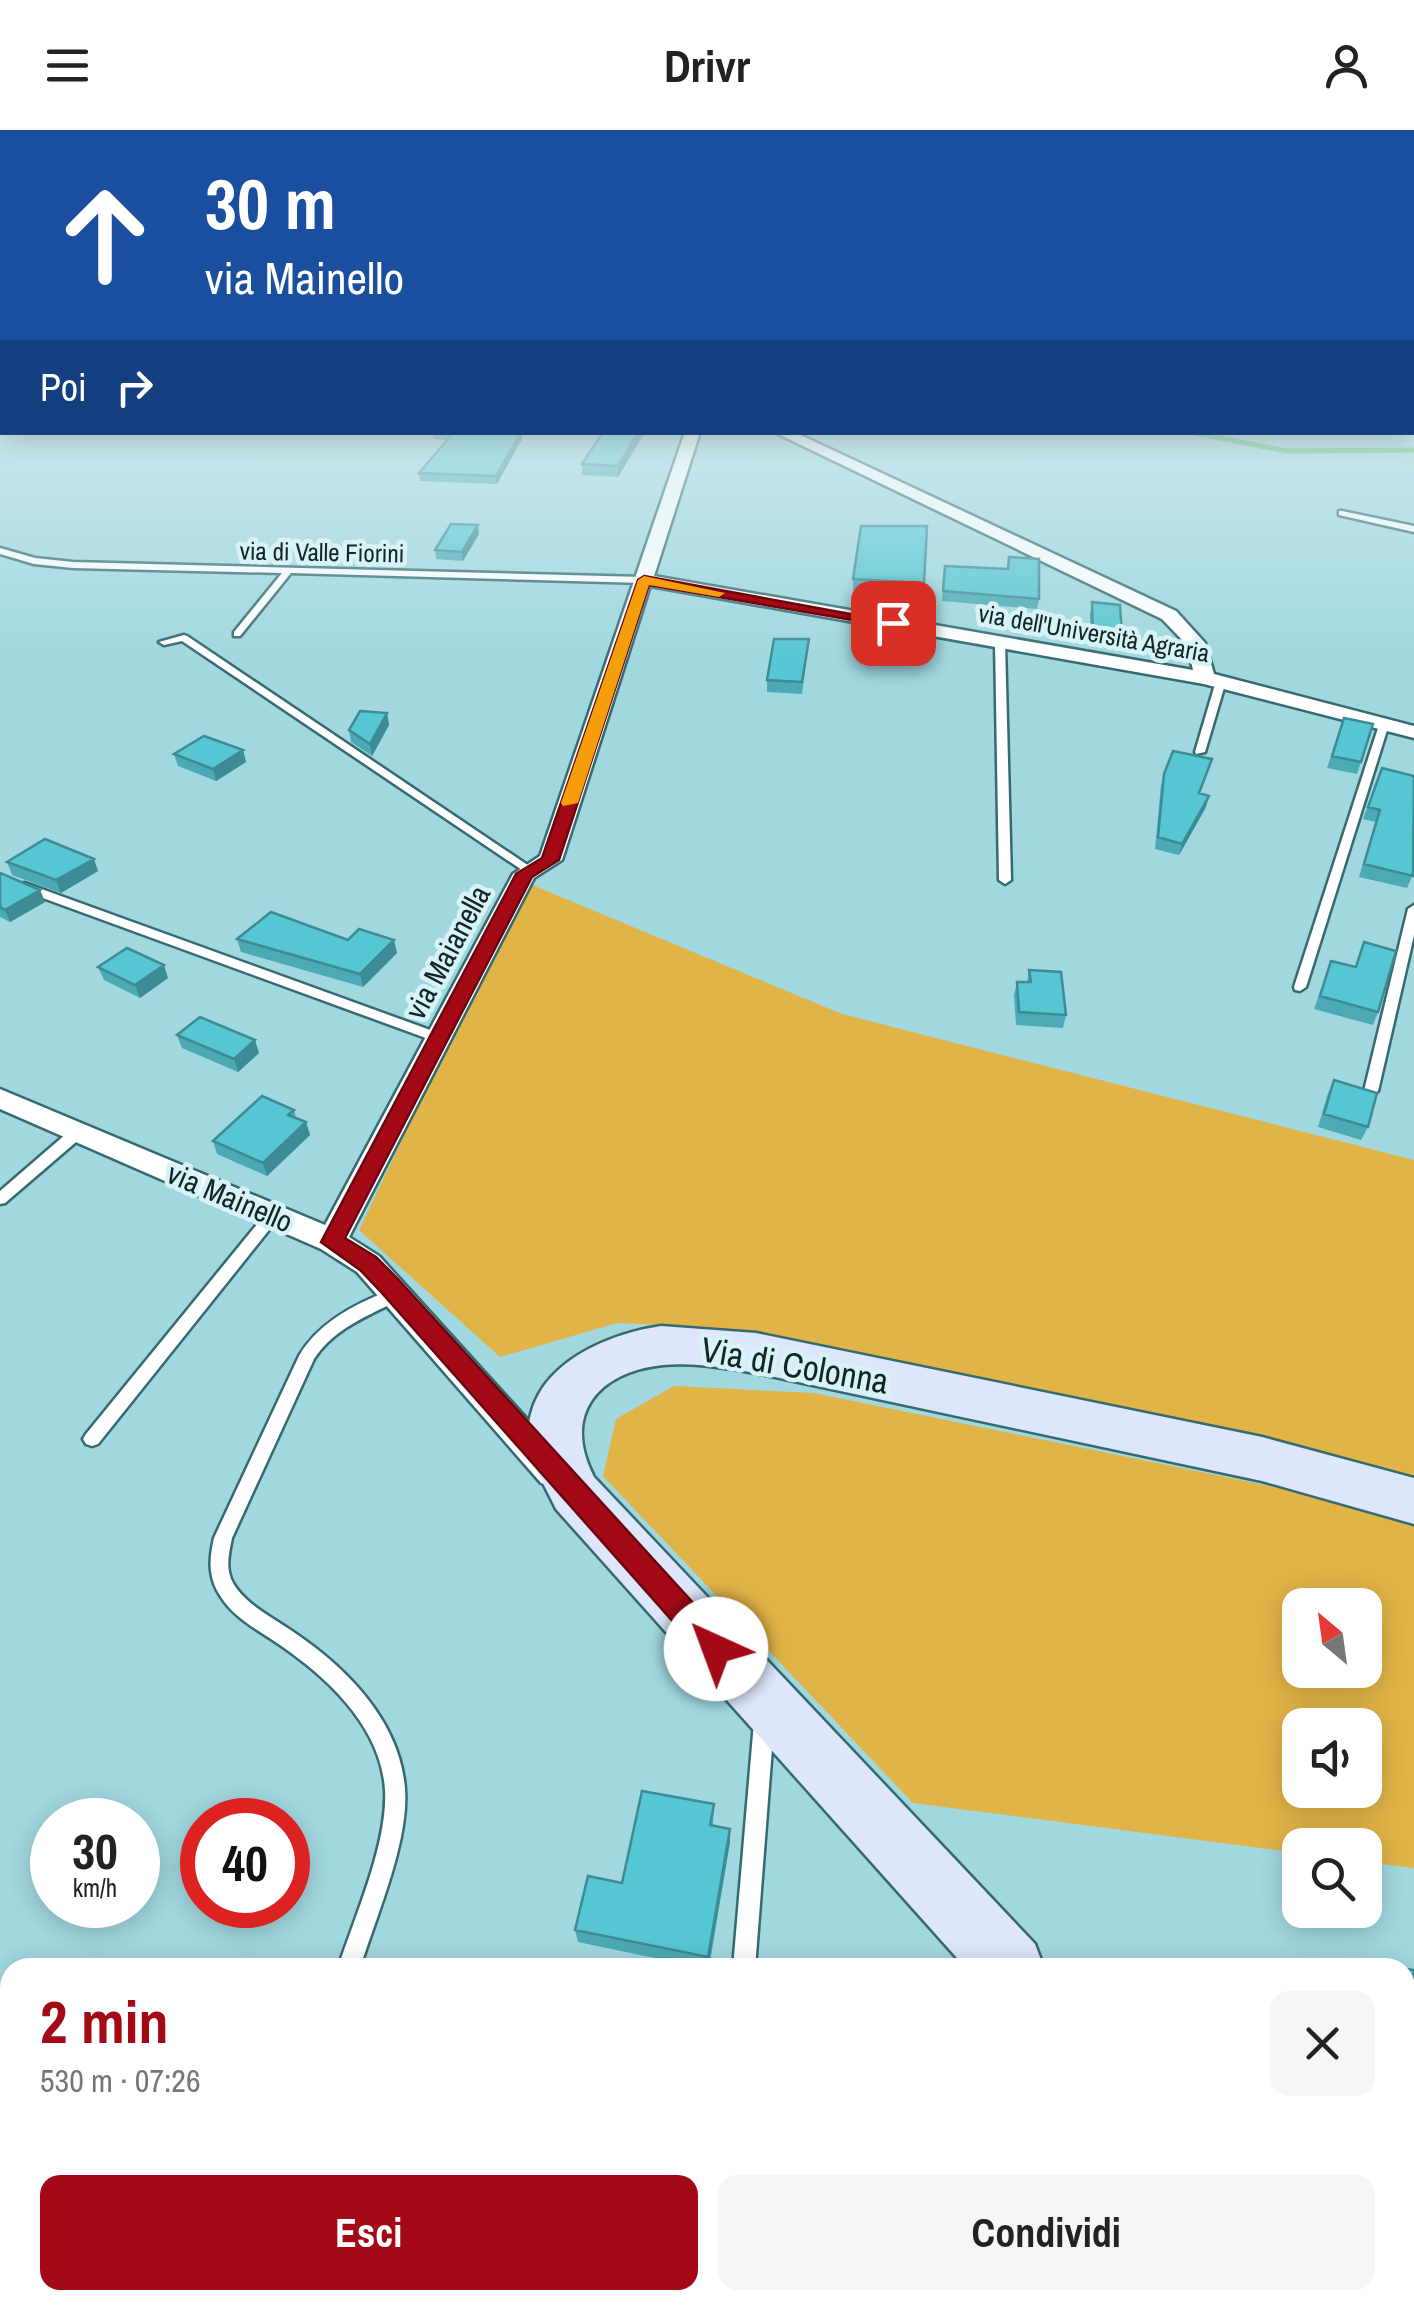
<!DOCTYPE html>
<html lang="it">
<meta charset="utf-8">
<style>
:root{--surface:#fff;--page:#f6f6f6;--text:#222;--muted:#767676;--accent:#a40a16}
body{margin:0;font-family:"Archivo Narrow",sans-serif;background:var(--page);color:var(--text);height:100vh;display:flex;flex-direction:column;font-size:38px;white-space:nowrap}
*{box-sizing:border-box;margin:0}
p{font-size:32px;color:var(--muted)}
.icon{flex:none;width:55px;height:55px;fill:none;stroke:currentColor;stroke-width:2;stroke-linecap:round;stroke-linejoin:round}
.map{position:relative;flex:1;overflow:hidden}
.side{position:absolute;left:0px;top:1828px;width:1415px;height:352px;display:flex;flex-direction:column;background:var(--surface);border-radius:30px 30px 0 0;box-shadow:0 5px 25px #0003}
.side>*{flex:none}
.top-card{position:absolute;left:0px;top:0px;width:1415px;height:305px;box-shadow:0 5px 25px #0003;background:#1a4fa0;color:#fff;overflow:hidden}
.needle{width:65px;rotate:331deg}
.fabs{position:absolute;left:1282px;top:1458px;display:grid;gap:20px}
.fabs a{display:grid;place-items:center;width:100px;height:100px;border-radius:20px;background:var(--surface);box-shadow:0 5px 25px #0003;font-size:50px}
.speed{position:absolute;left:30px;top:1668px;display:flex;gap:20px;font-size:50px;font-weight:700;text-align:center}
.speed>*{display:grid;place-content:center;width:130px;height:130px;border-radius:50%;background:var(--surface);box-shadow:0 5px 25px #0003;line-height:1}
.speed small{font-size:25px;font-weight:400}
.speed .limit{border:15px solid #d22;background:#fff;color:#111}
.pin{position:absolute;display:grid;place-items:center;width:85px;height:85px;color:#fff;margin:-42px;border-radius:20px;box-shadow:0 5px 15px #0006}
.me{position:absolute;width:110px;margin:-55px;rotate:317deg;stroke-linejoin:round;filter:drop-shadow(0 0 8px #0008)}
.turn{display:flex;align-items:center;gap:35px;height:210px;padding:0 40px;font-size:45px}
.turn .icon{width:130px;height:130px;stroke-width:2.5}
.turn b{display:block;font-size:70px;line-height:85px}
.then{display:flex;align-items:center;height:95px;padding:0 40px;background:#0003;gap:20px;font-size:38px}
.round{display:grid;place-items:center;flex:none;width:105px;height:105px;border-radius:20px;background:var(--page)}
.overview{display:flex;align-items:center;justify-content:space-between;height:170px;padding:0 40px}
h1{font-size:60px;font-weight:700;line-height:75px;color:var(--accent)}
.button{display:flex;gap:20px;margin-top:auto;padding:20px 40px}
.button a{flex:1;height:115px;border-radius:20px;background:var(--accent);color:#fff;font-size:40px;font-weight:700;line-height:115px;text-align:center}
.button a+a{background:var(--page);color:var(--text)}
header{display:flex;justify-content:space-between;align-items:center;height:130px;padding:0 40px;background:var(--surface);font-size:45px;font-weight:700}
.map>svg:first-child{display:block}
.green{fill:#e1b447;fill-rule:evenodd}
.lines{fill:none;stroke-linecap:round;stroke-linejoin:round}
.stream{stroke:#4cbd5c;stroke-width:5}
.lane-casing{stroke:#356a70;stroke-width:5}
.street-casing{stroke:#356a70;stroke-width:5}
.secondary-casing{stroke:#356a70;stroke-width:5}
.lane{fill:#fff;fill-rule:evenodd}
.street{fill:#fff;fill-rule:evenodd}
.secondary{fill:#dde6fa;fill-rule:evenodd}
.wall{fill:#4baab5}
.shaded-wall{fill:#3d8b94}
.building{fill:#57c6d3;stroke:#3d8b94;stroke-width:2.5}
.route{fill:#a40a16;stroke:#6b060e;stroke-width:2.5}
.slow{fill:#f59e0b}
.labels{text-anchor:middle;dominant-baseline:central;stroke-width:9;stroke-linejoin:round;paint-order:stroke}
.far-street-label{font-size:25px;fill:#102628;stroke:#d8f3f6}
.street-label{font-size:30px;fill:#102628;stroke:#d8f3f6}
.near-street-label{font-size:35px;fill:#102628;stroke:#d8f3f6}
</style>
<header><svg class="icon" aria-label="menu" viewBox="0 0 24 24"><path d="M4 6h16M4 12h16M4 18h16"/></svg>Drivr<svg class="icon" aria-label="person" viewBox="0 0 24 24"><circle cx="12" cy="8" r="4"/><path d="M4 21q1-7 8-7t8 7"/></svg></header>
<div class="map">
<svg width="1414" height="2178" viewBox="0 0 1414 2178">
<rect width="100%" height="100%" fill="#a1d7df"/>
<path class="green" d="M525,752L842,884L1414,1030V1353L969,1249L706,1197L617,1193L500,1227L359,1100Z
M674,1256L814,1263L1304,1363L1414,1395V1738L1365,1732V1715H1300V1723L913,1673L603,1346L616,1289ZM1300,1475H1365V1540H1300ZM1300,1595H1365V1660H1300Z"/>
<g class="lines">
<path class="stream" d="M1189,302L1287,321L1414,320"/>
<defs>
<path id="lane" d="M1412,229H1414V231H1412Z
M1342,381L1414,396V402L1339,385V381Z
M0,418L35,428L73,432L644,447L648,450L644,453L291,443L240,506H234V502L282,443L73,438L34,434L0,424Z
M184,505L187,506L535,740L529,743L525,742L182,511L164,515L159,512Z
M1000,509L1005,512L1011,750L1005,754L999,750L995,512Z
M1221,548L1226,551L1205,622L1196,624L1195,622L1216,551Z
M1380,592L1389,594L1306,857L1300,861L1295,860L1294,857Z
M25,753L444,905L446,908L439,912L434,911L21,760V754Z
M1414,775V805L1378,961L1371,966L1364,961L1408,779Z
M78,997L83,998L85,1002L83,1006L5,1073L0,1074V1061L73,998Z
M272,1080L279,1086L277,1090L98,1314L92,1316L86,1314L83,1309L86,1304L267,1082Z
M397,1158L403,1160L405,1164L403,1168C370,1185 334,1198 314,1229L232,1408C229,1423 225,1439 233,1453C246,1475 272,1487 292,1501C346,1537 400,1591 405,1659C409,1712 376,1786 360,1838H338C355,1786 388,1713 385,1660C381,1597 328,1548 280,1515C260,1501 235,1489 221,1467C208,1448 209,1430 214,1408L299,1226C319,1191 360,1171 397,1158Z
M764,1582L771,1585L774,1592L755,1838H733L754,1592L757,1585Z
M705,2170H731V2178H705Z
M1243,2170H1269V2178H1243Z"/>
<path id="street" d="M685,302H700L654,446L1193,540L1187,515L1162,489L774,302H794L1176,481L1205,513L1214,544L1414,596V608L1204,554L650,456L562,730L534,748L349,1107L379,1126L565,1331L570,1342L565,1353L553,1357L541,1353L357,1142L321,1119L0,979V959L325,1095L513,744L540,726Z"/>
<path id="secondary" d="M661,1196L756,1203L1262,1307L1414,1348V1394L1262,1351L756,1243C725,1238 694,1232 663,1235C597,1242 562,1285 594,1347L1035,1814L1044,1838H966L556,1379C547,1359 532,1337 529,1314C522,1240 601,1205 661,1196Z
M1281,2170H1361L1364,2178H1284Z"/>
</defs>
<use href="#lane" class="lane-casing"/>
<use href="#street" class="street-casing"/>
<use href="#secondary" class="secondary-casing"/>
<use href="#lane" class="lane"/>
<use href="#street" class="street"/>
<use href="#secondary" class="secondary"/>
</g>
<path class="wall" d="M432,302H522V309L497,354L420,351L419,343L447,310L433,309Z
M643,305L618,347L582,345V334Z
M479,404L463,431L436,429L435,420Z
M1009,427L1039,469L1037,479L942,471L945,436L1007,439Z
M853,449L924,453L923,464L853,460Z
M1092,472L1122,505L1119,517L1090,514V484Z
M809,509L802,564L767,562V550Z
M387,583L389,595L372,626L351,612L349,600Z
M1344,588L1361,632L1357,644L1327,638Z
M243,620L246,632L216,651L178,636L174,624Z
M1212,629L1200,663L1206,677L1179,725L1155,719L1161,655L1164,644Z
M1382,638L1414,742L1407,758L1359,747L1375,692L1363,689Z
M7,732L98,741L61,763L12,745Z
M0,743L40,760L45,772L10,792L0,787Z
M237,809L348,810L397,823L363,857L241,822Z
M1364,812L1378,882L1373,895L1314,879L1331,831L1355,837Z
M98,837L168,848L140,868L104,850Z
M1029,840L1066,885L1063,898L1016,895L1014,865L1017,852H1027Z
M177,905L259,923L238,942L182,918Z
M1334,950L1368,997L1361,1010L1318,997L1328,963Z
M294,980L296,988L306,992L310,1005L267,1046L217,1024L213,1011Z
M714,1674L713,1695L730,1699V1712L709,1838H702L578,1812L575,1800L622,1753Z
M1405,1839L1414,1840V1975L1405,1974Z"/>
<path class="shaded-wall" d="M522,302V309L497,354L496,346Z
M638,302H643V305L618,347V336Z
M478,395L479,404L463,431L462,422Z
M387,583L389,595L372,626L370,614Z
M243,620L246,632L216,651L213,639Z
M1209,666L1206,677L1179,725L1182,714Z
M94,729L98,741L61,763L56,750Z
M40,760L45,772L10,792L5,780Z
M394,810L397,823L363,857L360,844Z
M164,835L168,848L140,868L135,855Z
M255,910L259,923L238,942L234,929Z
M306,992L310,1005L267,1046L263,1033Z
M730,1699V1712L708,1838V1827Z
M44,2170H51L48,2177L42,2175Z"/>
<path class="building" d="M2,229V259H0V237H2Z
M446,302H521L496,346L419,343L453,303Z
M603,302H638L618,336L582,334Z
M451,394L478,395L462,422L435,420Z
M861,396H927L924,453L853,449Z
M1009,427L1039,429V469L943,461L945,436L1008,439Z
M1092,472L1120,475L1122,505L1093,502Z
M774,509H809L802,552L767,550Z
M360,581L387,583L370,614L349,600Z
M1344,588L1373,594L1361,632L1332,626Z
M204,606L243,620L213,639L174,624Z
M1173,621L1212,629L1199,663L1209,666L1182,714L1158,707L1164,644Z
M1382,638L1414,646L1413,746L1364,734L1380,680L1368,677Z
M45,709L94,729L56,750L7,732Z
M0,743L40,760L5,780L0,777Z
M271,782L348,810L359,799L394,810L360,844L237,809Z
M1364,812L1396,821L1378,882L1320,866L1331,831L1356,837Z
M127,818L164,835L135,855L98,837Z
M1029,840L1061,842L1066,885L1019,882L1017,852H1031Z
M200,887L255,910L234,929L177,905Z
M1334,950L1377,963L1368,997L1324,984Z
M262,966L294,980L288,985L306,992L263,1033L213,1011Z
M642,1661L714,1674L710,1695L730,1699L708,1827L575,1800L588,1746L622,1753Z
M1405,1839L1414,1840V1968L1405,1967Z
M24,2170H44L42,2175Z"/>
<linearGradient id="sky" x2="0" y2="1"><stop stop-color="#69b8b0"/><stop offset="0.43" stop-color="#d5edf1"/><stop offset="1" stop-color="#d5edf1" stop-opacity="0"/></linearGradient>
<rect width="1414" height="534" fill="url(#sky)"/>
<path class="route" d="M644,446L900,493L893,497L649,455L559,730L532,747L345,1108L376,1127L398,1149L726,1509L730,1519L726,1529L716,1533L706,1529L381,1162L360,1140L321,1112L516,744L542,728L638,450Z"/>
<path class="slow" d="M644,446L725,463L719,467L649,455L578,673L563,676L561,673L638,450Z"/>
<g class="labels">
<g class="far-street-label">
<text transform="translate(322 422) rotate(1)">via di Valle Fiorini</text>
<text transform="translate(1094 503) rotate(10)">via dell'Università Agraria</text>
</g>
<g class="street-label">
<text transform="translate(447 822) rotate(-62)">via Maianella</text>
<text transform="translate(230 1067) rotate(23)">via Mainello</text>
</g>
<g class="near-street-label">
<text transform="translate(795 1235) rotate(10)">Via di Colonna</text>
</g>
</g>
</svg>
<div class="fabs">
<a><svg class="needle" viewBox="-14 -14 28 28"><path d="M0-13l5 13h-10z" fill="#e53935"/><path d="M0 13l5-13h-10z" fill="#767676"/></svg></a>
<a><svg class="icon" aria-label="sound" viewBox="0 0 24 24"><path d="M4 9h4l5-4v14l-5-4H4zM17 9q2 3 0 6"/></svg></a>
<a><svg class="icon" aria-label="search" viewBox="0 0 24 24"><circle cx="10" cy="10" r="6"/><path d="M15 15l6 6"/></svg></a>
</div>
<div class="speed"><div>30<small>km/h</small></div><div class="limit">40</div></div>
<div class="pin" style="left:893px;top:493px;background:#d93025"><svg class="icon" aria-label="arrive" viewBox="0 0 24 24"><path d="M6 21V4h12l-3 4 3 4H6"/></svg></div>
<svg class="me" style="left:716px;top:1519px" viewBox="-20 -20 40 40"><circle r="19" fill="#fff"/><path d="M0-13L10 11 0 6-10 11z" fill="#a40a16"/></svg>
<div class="top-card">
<div class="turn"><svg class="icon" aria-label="ahead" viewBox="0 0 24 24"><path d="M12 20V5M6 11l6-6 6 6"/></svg><div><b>30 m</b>via Mainello</div></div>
<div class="then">Poi<svg class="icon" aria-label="right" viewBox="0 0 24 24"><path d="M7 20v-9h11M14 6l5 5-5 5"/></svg></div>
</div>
<section class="side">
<div class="overview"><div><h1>2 min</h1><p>530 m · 07:26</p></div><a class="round"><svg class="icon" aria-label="close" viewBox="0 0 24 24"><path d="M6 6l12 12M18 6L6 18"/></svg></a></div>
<div class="button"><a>Esci</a><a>Condividi</a></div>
</section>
</div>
